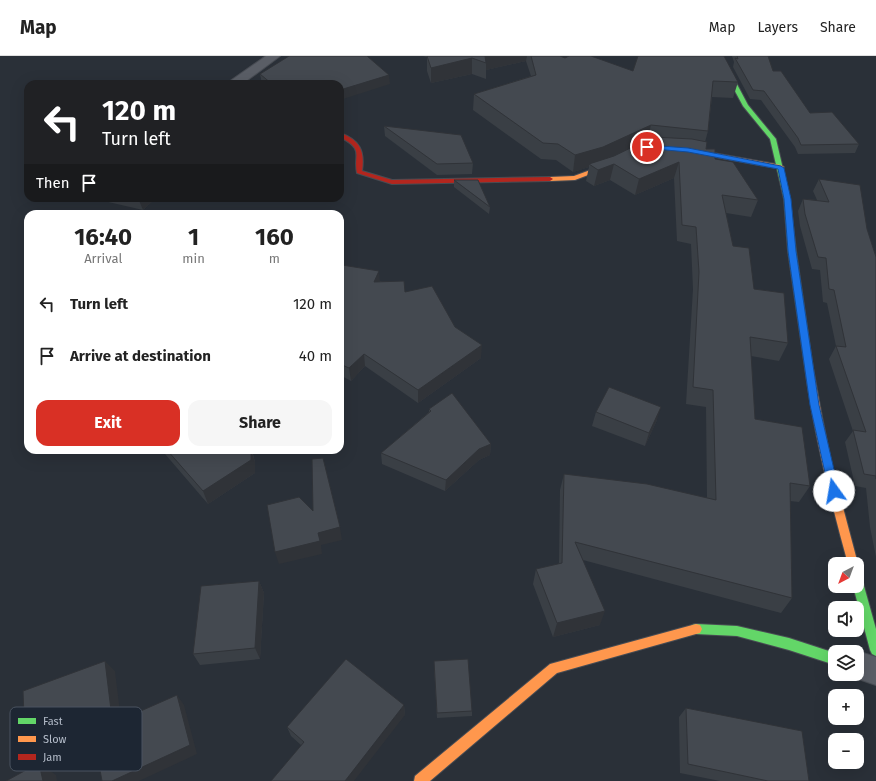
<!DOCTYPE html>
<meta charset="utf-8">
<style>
:root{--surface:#fff;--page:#f6f6f6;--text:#222;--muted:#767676;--line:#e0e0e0;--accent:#d93025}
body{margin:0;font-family:"Fira Sans",sans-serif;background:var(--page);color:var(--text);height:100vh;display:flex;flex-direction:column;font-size:15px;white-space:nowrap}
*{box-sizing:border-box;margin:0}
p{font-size:13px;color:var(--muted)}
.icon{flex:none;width:22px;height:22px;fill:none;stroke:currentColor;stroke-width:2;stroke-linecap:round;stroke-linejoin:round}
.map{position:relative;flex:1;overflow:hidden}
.side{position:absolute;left:24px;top:154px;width:320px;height:244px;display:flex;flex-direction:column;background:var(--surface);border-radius:12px;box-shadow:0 4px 16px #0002}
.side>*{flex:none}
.hud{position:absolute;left:24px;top:24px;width:320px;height:122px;border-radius:12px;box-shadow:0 4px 16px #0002;background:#202124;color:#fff;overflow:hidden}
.needle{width:26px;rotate:221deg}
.controls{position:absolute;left:828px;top:501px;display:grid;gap:8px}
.controls a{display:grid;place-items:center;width:36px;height:36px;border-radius:8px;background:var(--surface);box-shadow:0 4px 16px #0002;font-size:20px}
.pin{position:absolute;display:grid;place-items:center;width:34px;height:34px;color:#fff;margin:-17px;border:2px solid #fff;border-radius:50%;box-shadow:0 1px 4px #0007}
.me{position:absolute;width:44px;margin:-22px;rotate:347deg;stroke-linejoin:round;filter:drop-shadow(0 0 3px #0008)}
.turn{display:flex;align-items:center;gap:14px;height:84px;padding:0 12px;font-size:18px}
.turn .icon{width:52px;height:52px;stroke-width:2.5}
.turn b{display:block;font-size:28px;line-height:34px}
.then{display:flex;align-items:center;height:38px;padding:0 12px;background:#0003;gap:8px;font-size:15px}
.eta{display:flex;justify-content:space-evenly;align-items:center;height:68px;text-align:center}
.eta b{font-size:24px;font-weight:700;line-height:28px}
.primary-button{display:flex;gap:8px;margin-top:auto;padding:8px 12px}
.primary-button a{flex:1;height:46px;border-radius:12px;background:var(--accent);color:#fff;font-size:16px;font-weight:700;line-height:46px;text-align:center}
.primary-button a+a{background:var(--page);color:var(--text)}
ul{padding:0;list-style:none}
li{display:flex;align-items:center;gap:12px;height:52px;padding:0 12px}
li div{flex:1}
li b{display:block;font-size:15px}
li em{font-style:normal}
header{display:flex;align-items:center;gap:24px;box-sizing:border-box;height:56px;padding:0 20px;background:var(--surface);border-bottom:1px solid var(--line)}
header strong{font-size:19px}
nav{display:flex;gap:22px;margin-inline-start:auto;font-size:14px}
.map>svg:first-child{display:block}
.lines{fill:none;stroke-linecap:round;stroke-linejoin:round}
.street-casing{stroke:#484c53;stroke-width:2}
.fast-casing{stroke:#484c53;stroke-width:2}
.slow-casing{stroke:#484c53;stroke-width:2}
.jam-casing{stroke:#484c53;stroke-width:2}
.street{fill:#5a5e66;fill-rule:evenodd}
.fast{fill:#63d668;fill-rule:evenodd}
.slow{fill:#ff974d;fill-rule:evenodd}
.jam{fill:#b3261e;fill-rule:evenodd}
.wall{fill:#3a3f45}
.shaded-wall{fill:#303338}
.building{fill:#444950;stroke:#303338}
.route{fill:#1a73e8;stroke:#114b97}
.key{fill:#1d2633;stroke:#4a5360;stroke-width:1}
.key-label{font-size:11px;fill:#b4bcc9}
</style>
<header>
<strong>Map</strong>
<nav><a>Map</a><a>Layers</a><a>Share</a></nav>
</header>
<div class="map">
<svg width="876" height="725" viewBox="0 0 876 725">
<rect width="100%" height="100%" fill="#2a3038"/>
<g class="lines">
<defs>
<path id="street" d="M266,0H280L242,28H226Z
M857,595L876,601V629L847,619L857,618V596H854Z"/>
<path id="fast" d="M716,0H722L748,49L776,83L790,143L796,195L813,312L812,314L809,315L805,312L788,195L784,143L770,83L743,50Z
M857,518L861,520L862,523L876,573V600L872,598L870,594L853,530H857Z
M696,568L737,570L789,582L835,597V609L789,594L737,580L696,578L692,577L690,573L692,569Z"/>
<path id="slow" d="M685,92L781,109L784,111L781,113L683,95V93Z
M615,105L618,107L617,108L575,124L550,125L547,123L550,121L574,120Z
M809,309L813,312L822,361L832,410L858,508L857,511V508H848C830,443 814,378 805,312Z
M696,568L700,569L702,573L700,577L696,578L557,617L430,725H414L415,720L550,608Z"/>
<path id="jam" d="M340,77C360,84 365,95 362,115L392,124L550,121L553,123L550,125L392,128L357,117C353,98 365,94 340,81Z"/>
</defs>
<use href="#street" class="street-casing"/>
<use href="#fast" class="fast-casing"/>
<use href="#slow" class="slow-casing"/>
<use href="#jam" class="jam-casing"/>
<use href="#street" class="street"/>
<use href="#fast" class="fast"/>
<use href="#slow" class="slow"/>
<use href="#jam" class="jam"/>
</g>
<path class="wall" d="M423,0H560L565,2L633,15L738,26L733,42L712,41L708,75L705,86L706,93L715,103L758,144L751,161L726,157L733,190L754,233L788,287L779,305L751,300L755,363L810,430L799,446L790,445L792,542L781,557L583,504L600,569L553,581L533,528L536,513L559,508L560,434L564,418L707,442L706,351L686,348L693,233L691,188L677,185L674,122L635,139L610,124L594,130L586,125L589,111L573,116L556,104L541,103L473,54L474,38L531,20L526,5L486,14V23L472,18L431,27L427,15V1Z
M732,0H768L773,15L810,57L859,88L855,97L798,98L795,91L761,44L750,43L733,11L734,6Z
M260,18L390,28H262Z
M384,70L473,107L472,118L437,119L385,80Z
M819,123L867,173L876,201V501L870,471L866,432L855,430L845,386L853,375L829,303L836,290L827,247L823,246L820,214L812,213L800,170L798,155L803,143L817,144L813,135Z
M454,124L490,151L489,158L454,131Z
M91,142H156L143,154Z
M340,213L380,225L405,236L455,271L481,302L418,347L365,310L351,325L340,319Z
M429,353L491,388L490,399L479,404L445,435L382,408L381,397L429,356Z
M596,356L657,364L645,390L592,370Z
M163,394H252L255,406V417L208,448L165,398Z
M259,525L264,537L260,603L200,609L193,598Z
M434,610L472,655V660L437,662Z
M404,649L405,659L301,689L291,680L287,671Z
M686,652L809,725H720L680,717L679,661Z"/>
<path class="shaded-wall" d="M485,0H527L526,5L486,14V7Z
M472,2V18L431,27V12Z
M389,19L390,28L340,44V34Z
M651,69L647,86L599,108H589V111L573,116L575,99Z
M679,106L674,122L635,139L639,123Z
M614,108L610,124L594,130L598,114Z
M138,142H156L143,154Z
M379,215L380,227L374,226Z
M482,289L481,302L418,347V334Z
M364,298L365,310L351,325L349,312Z
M661,351L657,364L645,390L649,377Z
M491,388L490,399L479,404L445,435L446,424L479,393Z
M251,394L255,406V417L208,448L203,435Z
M340,471L342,484L321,489L322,498L279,508L275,496L318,477Z
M259,525L264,537L260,603L255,592Z
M605,555L600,569L553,581L557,567Z
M105,605L115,615L121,664L38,696L25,687Z
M177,639L184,649L197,698L139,725H112Z
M404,649L405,659L354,725H345Z
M39,707L56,719L57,725H43Z"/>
<path class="building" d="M289,0H367L389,19L340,34V28H272L260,18Z
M427,0H485L486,7L472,2L431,12Z
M531,0H560L565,2L569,0H591L633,15L638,0H724L738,26L713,25L708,75L651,69L603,91L575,99L558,88L543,87L474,38L536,19Z
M737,0H768L773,15H781L810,57L832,56L859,88L801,89L798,82L764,35L753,34L735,2L738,3Z
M384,70L461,79L473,107L437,108Z
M653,81L692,83L707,86L706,93H715V103L733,106L758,144L722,139L733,190L749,192L754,233L784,237L788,287L750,281L755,363L802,371L810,430L790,427L792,542L575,486L605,555L557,567L536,513L562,507L564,418L647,428L716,444L713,334L693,331L699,216L696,171L682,169L679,106L639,123L614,108L598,114L589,108L614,100Z
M819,123L860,129L867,173L876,201V423V420L864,418L853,374L866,376L836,290L846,291L834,234L829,233L826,202L818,201L805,158L803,143L829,146Z
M454,124H478L490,151Z
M342,209L379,215L374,226L404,225L405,236L432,230L455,271L482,289L418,334L364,298L349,312L340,308V213Z
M609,331L661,351L649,377L596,356Z
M452,337L491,388L479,393L446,424L381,397L431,355L429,353Z
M167,394H251V404L203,435Z
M323,402L340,471L318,477L320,485L275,496L267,449L299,441L313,455L312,403Z
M259,525L255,592L193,598L201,530Z
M346,603L404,649L345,725H271L304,686L287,671Z
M468,603L472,655L437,657L434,605Z
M105,605L111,654L25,687L23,635Z
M177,639L190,689L112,725H102L93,676Z
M686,652L802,675L809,725H768L688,708Z
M39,707L43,725H6Z"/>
<path class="route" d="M647,89L688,92L781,110L784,112L791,143L796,195L819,349L839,435L837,438H830L829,435L810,349L788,195L784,143L778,113L688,96L644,92V91Z"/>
<rect x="10" y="651" width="132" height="64" rx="6" class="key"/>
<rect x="18" y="662" width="18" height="6" fill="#63d668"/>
<rect x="18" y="680" width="18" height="6" fill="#ff974d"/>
<rect x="18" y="698" width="18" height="6" fill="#b3261e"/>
<g class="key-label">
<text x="43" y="669">Fast</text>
<text x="43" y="687">Slow</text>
<text x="43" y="705">Jam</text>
</g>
</svg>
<div class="controls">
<a><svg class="needle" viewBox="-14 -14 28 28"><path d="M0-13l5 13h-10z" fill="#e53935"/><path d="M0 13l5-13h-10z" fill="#767676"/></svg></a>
<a><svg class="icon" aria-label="sound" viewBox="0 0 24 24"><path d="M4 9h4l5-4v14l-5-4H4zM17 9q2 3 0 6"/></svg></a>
<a><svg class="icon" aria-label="layers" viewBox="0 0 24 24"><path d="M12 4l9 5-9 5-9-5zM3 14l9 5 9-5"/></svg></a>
<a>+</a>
<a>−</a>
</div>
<div class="pin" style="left:647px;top:91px;background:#d93025"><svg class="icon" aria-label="arrive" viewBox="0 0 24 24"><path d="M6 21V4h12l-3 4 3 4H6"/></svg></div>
<svg class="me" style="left:834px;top:435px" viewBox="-20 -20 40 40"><circle r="19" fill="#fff"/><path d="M0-13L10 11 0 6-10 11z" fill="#1a73e8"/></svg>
<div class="hud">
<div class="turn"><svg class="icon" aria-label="left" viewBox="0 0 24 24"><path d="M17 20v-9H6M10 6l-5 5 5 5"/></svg><div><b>120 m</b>Turn left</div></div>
<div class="then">Then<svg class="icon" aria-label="arrive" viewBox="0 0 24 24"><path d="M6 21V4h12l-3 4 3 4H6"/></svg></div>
</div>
<section class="side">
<div class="eta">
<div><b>16:40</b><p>Arrival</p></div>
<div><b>1</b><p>min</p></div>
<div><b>160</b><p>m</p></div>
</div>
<ul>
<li><svg class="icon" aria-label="left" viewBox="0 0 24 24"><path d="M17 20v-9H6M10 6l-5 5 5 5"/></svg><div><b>Turn left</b></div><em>120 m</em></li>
<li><svg class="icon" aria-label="arrive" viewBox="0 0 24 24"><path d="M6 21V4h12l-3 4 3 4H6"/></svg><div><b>Arrive at destination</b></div><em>40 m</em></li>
</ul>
<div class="primary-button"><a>Exit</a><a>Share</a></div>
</section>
</div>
